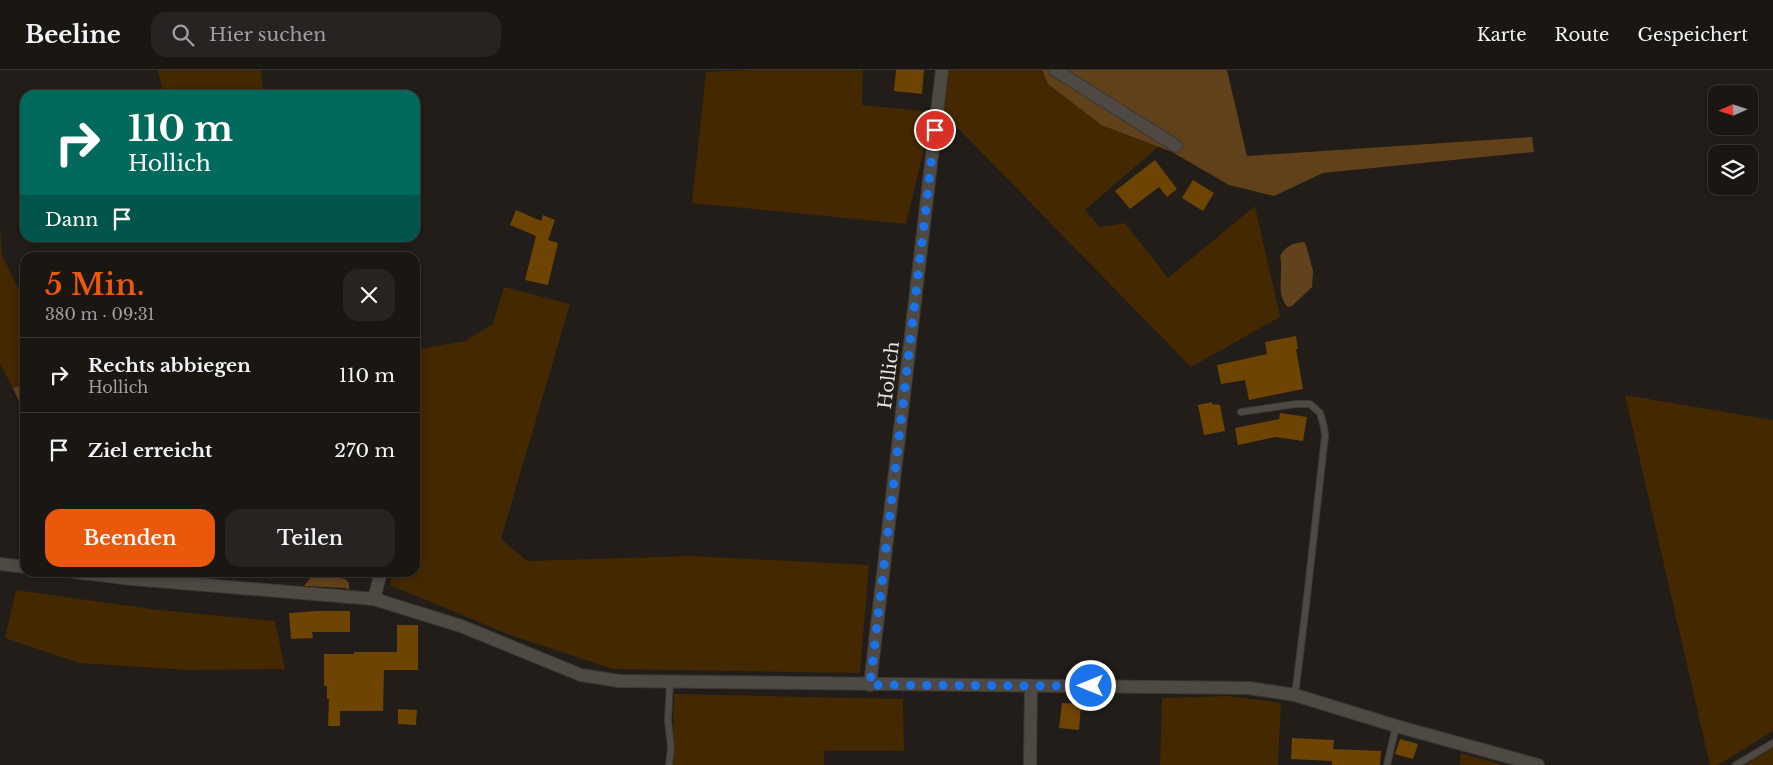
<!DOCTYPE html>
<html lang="de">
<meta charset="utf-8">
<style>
:root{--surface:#1a1612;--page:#272320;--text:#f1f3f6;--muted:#9f9f9f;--line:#383532;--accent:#ea580c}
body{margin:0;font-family:"Libre Baskerville",serif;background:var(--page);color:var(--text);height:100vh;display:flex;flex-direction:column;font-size:19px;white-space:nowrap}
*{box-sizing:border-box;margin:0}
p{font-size:16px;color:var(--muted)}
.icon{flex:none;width:28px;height:28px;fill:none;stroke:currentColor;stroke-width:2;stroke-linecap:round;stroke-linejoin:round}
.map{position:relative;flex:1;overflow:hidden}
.panel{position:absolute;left:20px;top:182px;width:400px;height:325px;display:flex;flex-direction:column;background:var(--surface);border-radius:15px;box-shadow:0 2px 8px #0003,0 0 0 1px var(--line)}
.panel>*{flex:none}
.guide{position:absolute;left:20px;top:20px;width:400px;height:152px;border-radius:15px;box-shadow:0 2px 8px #0003,0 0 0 1px var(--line);background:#00695c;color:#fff;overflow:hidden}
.needle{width:32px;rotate:267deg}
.fabs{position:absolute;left:1708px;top:15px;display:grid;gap:10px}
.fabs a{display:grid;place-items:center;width:50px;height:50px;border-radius:10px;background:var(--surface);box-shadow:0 2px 8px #0003,0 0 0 1px var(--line);font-size:25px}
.pin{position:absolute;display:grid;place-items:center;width:42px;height:42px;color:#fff;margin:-21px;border:2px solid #fff;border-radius:50%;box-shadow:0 1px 5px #0007}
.me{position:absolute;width:55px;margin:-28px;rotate:270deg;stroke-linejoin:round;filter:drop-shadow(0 0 4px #0008)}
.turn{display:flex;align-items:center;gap:18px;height:105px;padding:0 25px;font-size:22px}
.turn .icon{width:65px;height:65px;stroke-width:2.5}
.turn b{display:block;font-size:35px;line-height:42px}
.then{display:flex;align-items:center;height:48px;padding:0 25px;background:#0003;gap:10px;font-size:19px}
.round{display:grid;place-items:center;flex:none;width:52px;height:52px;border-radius:15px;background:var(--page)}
.overview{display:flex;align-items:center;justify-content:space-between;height:85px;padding:0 25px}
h1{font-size:30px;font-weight:600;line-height:38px;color:var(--accent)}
.primary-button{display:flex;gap:10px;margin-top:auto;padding:10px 25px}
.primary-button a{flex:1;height:58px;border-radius:15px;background:var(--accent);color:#fff;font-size:20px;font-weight:600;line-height:58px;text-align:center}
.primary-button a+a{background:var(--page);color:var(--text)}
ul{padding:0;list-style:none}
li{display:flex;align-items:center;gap:15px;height:75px;padding:0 25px;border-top:1px solid var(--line)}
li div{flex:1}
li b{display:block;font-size:19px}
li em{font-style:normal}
header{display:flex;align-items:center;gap:30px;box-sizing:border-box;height:70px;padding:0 25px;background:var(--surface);border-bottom:1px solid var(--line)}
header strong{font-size:24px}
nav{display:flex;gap:28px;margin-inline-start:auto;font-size:18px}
.search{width:350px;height:45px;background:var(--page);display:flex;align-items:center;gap:12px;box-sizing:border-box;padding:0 18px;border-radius:15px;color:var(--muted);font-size:19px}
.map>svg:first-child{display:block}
.green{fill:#432800}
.forest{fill:#60411a}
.water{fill:#61421c}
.building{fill:#6e4402}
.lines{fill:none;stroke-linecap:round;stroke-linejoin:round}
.lane-casing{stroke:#3c3835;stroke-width:8}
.street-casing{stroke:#3c3835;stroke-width:14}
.lane{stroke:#4e4943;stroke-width:6}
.street{stroke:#4e4943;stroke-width:12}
.route{stroke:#1a73e8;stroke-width:9;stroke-dasharray:0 16.2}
.labels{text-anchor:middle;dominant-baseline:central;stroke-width:5;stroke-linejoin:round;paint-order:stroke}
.street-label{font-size:18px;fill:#e9e5e2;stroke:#221d18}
</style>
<header>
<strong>Beeline</strong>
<div class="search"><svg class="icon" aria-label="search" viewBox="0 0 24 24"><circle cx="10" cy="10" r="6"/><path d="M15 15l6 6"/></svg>Hier suchen</div>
<nav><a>Karte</a><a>Route</a><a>Gespeichert</a></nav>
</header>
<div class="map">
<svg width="1773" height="695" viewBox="0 0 1773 695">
<rect width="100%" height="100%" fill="#221d18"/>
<path class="green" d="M158,0H261L263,20L163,24Z
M750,0H863L862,35L933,42L906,154L692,133L706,2Z
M947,0H1042L1048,14L1101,55L1158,77L1085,140L1100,157L1125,153L1168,208L1255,136L1280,247L1191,297L943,43Z
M0,153L2,185L25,232V316L13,318L0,294Z
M504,217L570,234L501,469L527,491L690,486L869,495L860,603L613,599L510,565L390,515L392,503L415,502V280L465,271L493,254Z
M1625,325L1773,350V661L1718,695H1710Z
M16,520L159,540L275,551L285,599L188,600L79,593L5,568Z
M674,624L903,629L904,681H824V695H673Z
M1228,626L1281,633L1278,695H1160L1162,628Z
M1773,677V695H1745Z
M1461,683L1503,695H1460Z"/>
<path class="forest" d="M1042,0H1227L1247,86L1532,67L1534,82L1323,103L1274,126L1229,115L1172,82L1101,55L1048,14Z
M25,316V344L13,318Z"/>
<path class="water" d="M1304,172L1306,175L1313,201L1312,217L1292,236L1288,237C1275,226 1284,201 1280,186C1286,176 1292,173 1304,172Z
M317,505L345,509L349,513V520L345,518L304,516L311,507Z"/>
<path class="building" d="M896,0H924L922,24L894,21Z
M1155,90L1177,119L1167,127L1159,117L1130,139L1115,121Z
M1193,110L1214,123L1203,141L1182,128Z
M516,140L541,151L543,145L555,150L548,170L558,173L548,215L525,210L536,166L510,155Z
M1296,266L1298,279H1296L1303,319L1249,330L1245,310L1221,314L1217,295L1267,284L1265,272Z
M1212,332V334L1220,335L1225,361L1204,365L1198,335Z
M1280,343L1307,347L1303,371L1276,367L1238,375L1235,358L1279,349Z
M317,541H350V562H312L313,568L291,569L289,543Z
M397,555H418V600H384L383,641H340V656H328L329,629H327V616H324V584H354V582H397Z
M1062,633L1081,634L1079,660L1059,658Z
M398,639L417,640L416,655L398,654Z
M1292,668L1334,670L1333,679L1381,681L1380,695H1332V691L1291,689Z
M1400,669L1418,674L1413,689L1395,684Z"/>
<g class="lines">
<defs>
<path id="lane" d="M1241,342L1296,334H1310L1320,343L1324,357L1325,366L1307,527L1295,625
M669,695L671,678L668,650L670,612
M1387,695L1396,656
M1736,695L1773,673"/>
<path id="street" d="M1055,0L1176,76
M0,494L25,497
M73,502L133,509L374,529L461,556L581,605L619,611L1249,618L1295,625L1396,656L1538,695
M374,529L381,502
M870,615L942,0
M1030,695L1031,616"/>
</defs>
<use href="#lane" class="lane-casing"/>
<use href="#street" class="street-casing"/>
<use href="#lane" class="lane"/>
<use href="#street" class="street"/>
</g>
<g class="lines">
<path class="route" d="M935,60L870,615L1091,616"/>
</g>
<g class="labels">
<g class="street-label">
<text transform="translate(889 305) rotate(-83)">Hollich</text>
</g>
</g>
</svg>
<div class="fabs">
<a><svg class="needle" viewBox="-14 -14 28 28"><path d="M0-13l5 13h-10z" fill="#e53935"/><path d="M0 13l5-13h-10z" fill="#9f9f9f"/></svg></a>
<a><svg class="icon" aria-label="layers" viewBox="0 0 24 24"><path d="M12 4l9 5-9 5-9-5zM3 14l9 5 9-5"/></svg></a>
</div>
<div class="pin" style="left:935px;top:60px;background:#d93025"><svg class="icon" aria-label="arrive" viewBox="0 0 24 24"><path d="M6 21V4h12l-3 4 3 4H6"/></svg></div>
<svg class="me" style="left:1091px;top:616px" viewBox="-20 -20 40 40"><circle r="17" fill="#1a73e8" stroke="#fff" stroke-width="3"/><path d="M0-11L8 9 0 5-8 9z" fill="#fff"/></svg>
<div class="guide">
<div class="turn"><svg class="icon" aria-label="right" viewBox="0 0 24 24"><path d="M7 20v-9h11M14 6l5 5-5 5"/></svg><div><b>110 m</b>Hollich</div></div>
<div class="then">Dann<svg class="icon" aria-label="arrive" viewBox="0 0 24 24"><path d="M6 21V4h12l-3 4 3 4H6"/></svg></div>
</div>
<section class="panel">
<div class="overview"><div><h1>5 Min.</h1><p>380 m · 09:31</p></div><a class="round"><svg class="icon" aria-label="close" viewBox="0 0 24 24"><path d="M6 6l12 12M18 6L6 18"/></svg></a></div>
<ul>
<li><svg class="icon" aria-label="right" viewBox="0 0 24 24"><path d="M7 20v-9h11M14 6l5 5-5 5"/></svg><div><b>Rechts abbiegen</b><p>Hollich</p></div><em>110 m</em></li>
<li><svg class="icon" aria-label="arrive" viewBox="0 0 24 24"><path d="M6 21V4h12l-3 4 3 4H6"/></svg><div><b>Ziel erreicht</b></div><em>270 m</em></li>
</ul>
<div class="primary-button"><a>Beenden</a><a>Teilen</a></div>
</section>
</div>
